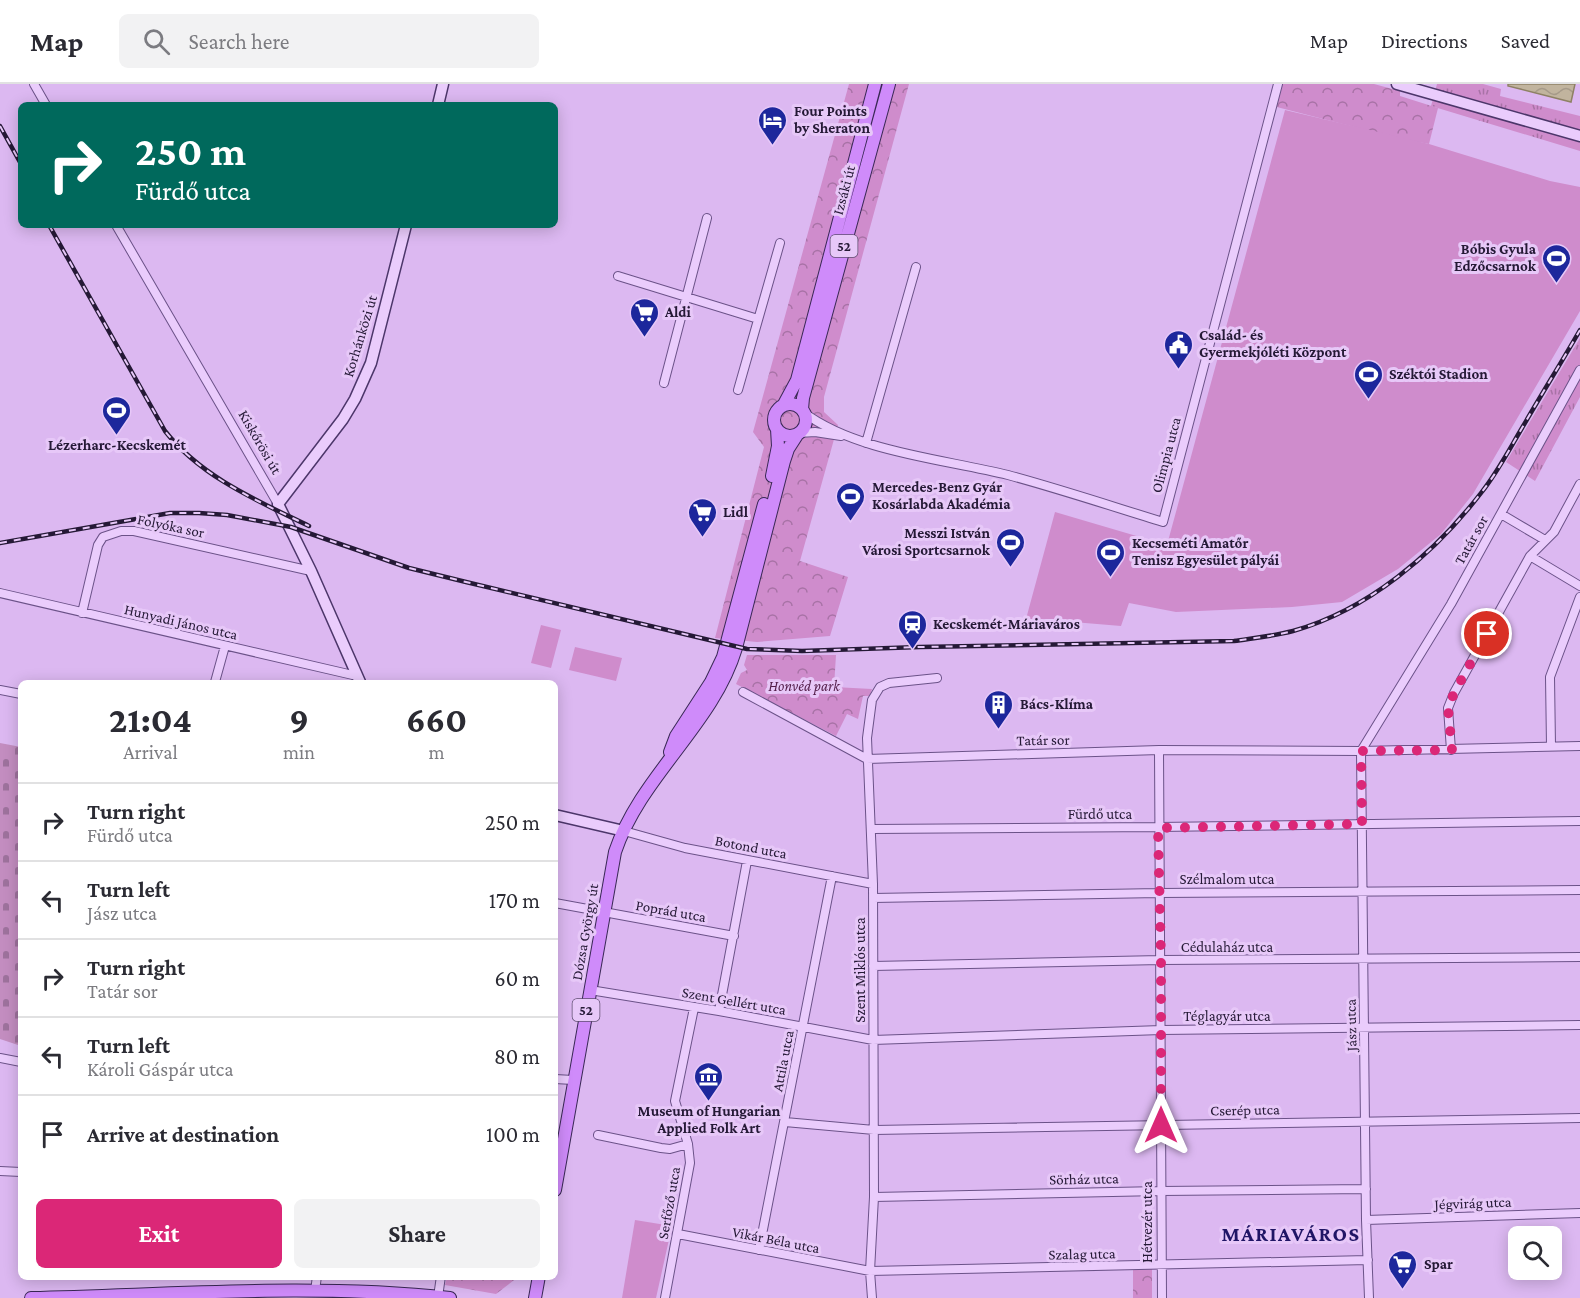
<!DOCTYPE html>
<meta charset="utf-8">
<style>
:root{--surface:#fff;--page:#f2f2f3;--text:#2b2b33;--muted:#7c7c81;--line:#e1e1e2;--accent:#db2777}
body{margin:0;font-family:"Crimson Pro",serif;background:var(--page);color:var(--text);height:100vh;display:flex;flex-direction:column;font-size:22px;white-space:nowrap}
*{box-sizing:border-box;margin:0}
p{font-size:20px;color:var(--muted)}
.icon{flex:none;width:33px;height:33px;fill:none;stroke:currentColor;stroke-width:2;stroke-linecap:round;stroke-linejoin:round}
.map{position:relative;flex:1;overflow:hidden}
.sheet{position:absolute;left:18px;top:596px;width:540px;height:600px;display:flex;flex-direction:column;background:var(--surface);border-radius:9px;box-shadow:0 3px 15px #0003}
.sheet>*{flex:none}
.banner{position:absolute;left:18px;top:18px;width:540px;height:126px;border-radius:9px;box-shadow:0 3px 15px #0003;background:#00695c;color:#fff;overflow:hidden}
.tools{position:absolute;left:1508px;top:1142px;display:grid;gap:12px}
.tools a{display:grid;place-items:center;width:54px;height:54px;border-radius:9px;background:var(--surface);box-shadow:0 3px 15px #0003;font-size:30px}
.pin{position:absolute;display:grid;place-items:center;width:51px;height:51px;color:#fff;margin:-26px;border:3px solid #fff;border-radius:50%;box-shadow:0 2px 6px #0007}
.me{position:absolute;width:66px;margin:-33px;rotate:0deg;stroke-linejoin:round;filter:drop-shadow(0 0 4px #0008)}
.turn{display:flex;align-items:center;gap:21px;height:126px;padding:0 18px;font-size:27px}
.turn .icon{width:78px;height:78px;stroke-width:2.5}
.turn b{display:block;font-size:42px;line-height:51px}
.eta{display:flex;justify-content:space-evenly;align-items:center;height:102px;text-align:center}
.eta b{font-size:36px;font-weight:700;line-height:42px}
.cta{display:flex;gap:12px;margin-top:auto;padding:12px 18px}
.cta a{flex:1;height:69px;border-radius:9px;background:var(--accent);color:#fff;font-size:24px;font-weight:700;line-height:69px;text-align:center}
.cta a+a{background:var(--page);color:var(--text)}
ul{padding:0;list-style:none}
li{display:flex;align-items:center;gap:18px;height:78px;padding:0 18px;border-top:2px solid var(--line)}
li div{flex:1}
li b{display:block;font-size:22px}
li em{font-style:normal}
header{display:flex;align-items:center;gap:36px;box-sizing:border-box;height:84px;padding:0 30px;background:var(--surface);border-bottom:2px solid var(--line)}
header strong{font-size:28px}
nav{display:flex;gap:33px;margin-inline-start:auto;font-size:21px}
.search{width:420px;height:54px;background:var(--page);display:flex;align-items:center;gap:15px;box-sizing:border-box;padding:0 21px;border-radius:9px;color:var(--muted);font-size:22px}
.map>svg:first-child{display:block}
.grass{fill:url(#grass-tufts)}
.cemetery{fill:url(#cemetery-stones)}
.park{fill:url(#park-crowns)}
.pitch{fill:#cf8ccc}
.water{fill:url(#water-waves);stroke:#8e8165;stroke-width:1.5}
.lines{fill:none;stroke-linecap:round;stroke-linejoin:round}
.street-casing{stroke:#6b5288;stroke-width:10}
.secondary-casing{stroke:#4c366a;stroke-width:13}
.primary-casing{stroke:#392855;stroke-width:14}
.street{stroke:#eaccfc;stroke-width:8}
.secondary{stroke:#eaccfc;stroke-width:10}
.primary{stroke:#cf8bfa;stroke-width:12}
.rail-casing{stroke:#251936;stroke-width:4.5}
.rail{stroke:#e7c8f8;stroke-width:2;stroke-dasharray:7;stroke-linecap:butt}
.route{stroke:#db2777;stroke-width:10;stroke-dasharray:0 18}
.labels{text-anchor:middle;dominant-baseline:central;stroke-width:6;stroke-linejoin:round;paint-order:stroke}
.shield{fill:#e7c8f8;stroke:#5f4e70;stroke-width:1.5}
.shield-label{font-size:14px;font-weight:bold;fill:#251936}
.poi-label{font-size:15px;font-weight:bold;fill:#251936;stroke:#e7c8f8;text-anchor:start}
.street-label{font-size:15px;fill:#251936;stroke:#e7c8f8}
.park-label{font-size:15px;font-style:italic;fill:#541e4a;stroke:#e7c8f8}
.district-label{font-size:21px;font-weight:bold;letter-spacing:1.5px;fill:#201566;stroke:#e7c8f8}
</style>
<header>
<strong>Map</strong>
<div class="search"><svg class="icon" aria-label="search" viewBox="0 0 24 24"><circle cx="10" cy="10" r="6"/><path d="M15 15l6 6"/></svg>Search here</div>
<nav><a>Map</a><a>Directions</a><a>Saved</a></nav>
</header>
<div class="map">
<svg width="1580" height="1214" viewBox="0 0 1580 1214">
<defs>
<pattern id="grass-tufts" width="24" height="20" patternUnits="userSpaceOnUse" patternTransform="scale(1.5)"><rect width="24" height="20" fill="#cf8ccc"/><path d="M3 7l-1-3M5 7V3M7 7l1-3M15 17l-1-3M17 17v-4M19 17l1-3" fill="none" stroke="#a872a6"/></pattern>
<pattern id="cemetery-stones" width="16" height="16" patternUnits="userSpaceOnUse" patternTransform="scale(1.5)"><rect width="16" height="16" fill="#c38dc0"/><path d="M2 7V4a2 2 0 0 1 4 0v3zM10 15v-3a2 2 0 0 1 4 0v3z" fill="#9e729d"/></pattern>
<pattern id="park-crowns" width="20" height="18" patternUnits="userSpaceOnUse" patternTransform="scale(1.5)"><rect width="20" height="18" fill="#cf8ccc"/><path d="M2 6a3 3 0 1 1 6 0M12 15a3 3 0 1 1 6 0" fill="none" stroke="#a872a6"/></pattern>
<pattern id="water-waves" width="16" height="10" patternUnits="userSpaceOnUse" patternTransform="scale(1.5)"><rect width="16" height="10" fill="#c1b49e"/><path d="M0 5q4-4 8 0t8 0" fill="none" stroke="#a69a89"/></pattern>
</defs>
<rect width="100%" height="100%" fill="#dcb8f1"/>
<path class="grass" d="M1437,0H1483L1501,5L1500,12L1580,32V67L1431,22Z
M1580,254V313L1535,397L1506,378Z"/>
<path class="cemetery" d="M0,659L21,663V962L0,955Z"/>
<path class="park" d="M849,0H909L824,313V328L838,341L800,477L848,493L830,552L757,558L715,554L764,363L753,348Z
M1274,0H1374L1400,7V12L1438,24L1429,60L1397,54L1269,21Z
M747,571H836L834,603L872,605L870,612H863L858,635L847,630L836,652L736,600L741,589L747,586L744,581Z
M1152,1185V1214H1133V1186Z
M447,1193V1192L518,1193L496,1210L445,1201Z"/>
<path class="pitch" d="M1285,26L1429,60L1550,97L1580,103V227L1473,410L1441,450L1398,485L1342,518L1292,523L1176,528L1129,519L1121,542L1073,538L1072,541L1061,537L1026,535L1055,428L1167,461Z
M541,541L561,546L551,584L531,579Z
M575,563L622,574L616,597L569,586Z
M635,1136L672,1142L656,1214H622Z"/>
<path class="water" d="M1508,0H1575L1571,18L1508,2Z"/>
<g class="lines">
<defs>
<path id="street" d="M34,0L46,21
M116,141L278,420
M618,192L758,235
M664,299L707,134
M738,306L780,159
M803,328C856,368 944,375 1008,391C1060,405 1111,422 1163,438L1278,0
M799,349L815,348L841,352
M866,359L916,183
M1501,430L1545,456
M1530,472L1580,502
M0,509L357,592
M82,529L98,461L103,453L121,447H134L311,487
M215,598L225,562
M0,606L21,610
M743,608L867,675L1159,666L1361,667L1580,662
M1551,662L1550,593L1580,513
M1159,666L1162,1214
M1451,666L1448,624L1454,609L1530,472L1554,448L1580,400
M1361,667L1366,1136L1369,1214
M1361,667L1451,520L1580,286
M872,745L1158,743L1580,737
M624,747L685,764L873,800
M873,814L1159,809L1580,806
M555,819L734,852
M873,882L1161,876L1580,873
M590,906L719,927L873,956L1161,946L1580,941
M719,927L747,777
M0,974L21,978
M555,995L573,996
M785,1038L874,1046L1580,1034
M598,1051L661,1064L670,1065L688,1060
M0,1087L21,1088
M874,1113L1160,1107L1366,1105
M1366,1136L1580,1129
M678,1150L870,1187L1368,1176
M759,1166L832,792
M315,1207L317,1192
M438,1213L441,1192
M665,1214L690,1079L688,1060L675,1017L694,924
M872,1214L870,1187L874,1113L873,800L867,654L872,616L880,603L889,599L937,594"/>
<path id="secondary" d="M1397,0L1580,52
M438,21L443,0
M360,598L311,487L278,420L343,335L355,315L371,279L406,141
M555,731L624,747"/>
<path id="primary" d="M774 336a16 16 0 1 1 32 0a16 16 0 1 1-32 0Z
M783,322L797,296L875,0
M802,325L803,314L889,0
M772,392L778,362L777,345
M670,668L676,652L711,598L723,573L764,420
M555,1106L615,768C641,691 713,641 736,564L784,377L788,365L797,351
M31,1214C170,1211 312,1199 450,1214
M535,1214L539,1192"/>
</defs>
<use href="#street" class="street-casing"/>
<use href="#secondary" class="secondary-casing"/>
<use href="#primary" class="primary-casing"/>
<use href="#street" class="street"/>
<use href="#secondary" class="secondary"/>
<use href="#primary" class="primary"/>
<defs>
<path id="rail" d="M0,42L21,80
M49,141L165,347C201,393 258,417 309,442
M0,459L170,429H199L227,431L291,443L409,484L466,498L747,565L802,567L920,563L1234,557C1254,554 1274,552 1293,547C1368,526 1434,470 1481,409C1497,389 1509,366 1522,344C1541,311 1561,279 1580,246"/>
</defs>
<use href="#rail" class="rail-casing"/>
<use href="#rail" class="rail"/>
</g>
<g class="lines">
<path class="route" d="M1161,1041V876L1158,744L1362,740L1361,667L1452,666L1448,624L1454,609L1487,550"/>
</g>
<defs>
<symbol id="hotel-pin" viewBox="-11 -11 22 30"><path d="M0 17L-7.5 6A9.5 9.5 0 1 1 7.5 6Z" fill="#1d279c" stroke="#e7c8f8"/><path d="M-6-4.5h1.5V1H6V5H4.5V3h-9V5H-6ZM-4 0a1.8 1.8 0 1 1 3.6 0ZM.5 0V-2.5h3Q6-2.5 6 0Z" fill="#fff"/></symbol>
<symbol id="stadium-pin" viewBox="-11 -11 22 30"><path d="M0 17L-7.5 6A9.5 9.5 0 1 1 7.5 6Z" fill="#1d279c" stroke="#e7c8f8"/><path d="M0-5a6.5 5 0 1 0 0 10a6.5 5 0 1 0 0-10ZM-3.5-1.8h7v3.6h-7Z" fill="#fff"/></symbol>
<symbol id="supermarket-pin" viewBox="-11 -11 22 30"><path d="M0 17L-7.5 6A9.5 9.5 0 1 1 7.5 6Z" fill="#1d279c" stroke="#e7c8f8"/><path d="M-6-5.5h2.5l.6 2H6L4.5 2H-2.5L-4.4-4H-6ZM-1.5 3.2a1.3 1.3 0 1 0 .1 0ZM3 3.2a1.3 1.3 0 1 0 .1 0Z" fill="#fff"/></symbol>
<symbol id="civic-pin" viewBox="-11 -11 22 30"><path d="M0 17L-7.5 6A9.5 9.5 0 1 1 7.5 6Z" fill="#1d279c" stroke="#e7c8f8"/><path d="M-.6-6.5H3V-4.5H.6V-3L4-1V1h2V6H-6V1h2V-1L-.6-3ZM-1.2 2.5V6h2.4V2.5Z" fill="#fff"/></symbol>
<symbol id="station-pin" viewBox="-11 -11 22 30"><path d="M0 17L-7.5 6A9.5 9.5 0 1 1 7.5 6Z" fill="#1d279c" stroke="#e7c8f8"/><path d="M-3-6H3Q5-6 5-4V2Q5 4 3 4L4.5 6H3L1.5 4h-3L-3 6H-4.5L-3 4Q-5 4-5 2V-4Q-5-6-3-6ZM-3.5-4v3h7v-3ZM-3.5 1v1.5H-2V1ZM2 1v1.5H3.5V1Z" fill="#fff"/></symbol>
<symbol id="building-pin" viewBox="-11 -11 22 30"><path d="M0 17L-7.5 6A9.5 9.5 0 1 1 7.5 6Z" fill="#1d279c" stroke="#e7c8f8"/><path d="M-4-6H4V6H1V3H-1V6H-4ZM-2.5-4.3h1.7v1.8h-1.7ZM.8-4.3h1.7v1.8H.8ZM-2.5-1h1.7V.8h-1.7ZM.8-1h1.7V.8H.8Z" fill="#fff"/></symbol>
<symbol id="museum-pin" viewBox="-11 -11 22 30"><path d="M0 17L-7.5 6A9.5 9.5 0 1 1 7.5 6Z" fill="#1d279c" stroke="#e7c8f8"/><path d="M0-6L6-3V-2H-6V-3ZM-5-1h2V3h-2ZM-1-1h2V3h-2ZM3-1h2V3H3ZM-6 4H6V6H-6Z" fill="#fff"/></symbol>
</defs>
<g fill-rule="evenodd">
<use href="#hotel-pin" x="756" y="20" width="33" height="45"/>
<use href="#stadium-pin" x="1540" y="158" width="33" height="45"/>
<use href="#supermarket-pin" x="628" y="212" width="33" height="45"/>
<use href="#civic-pin" x="1162" y="244" width="33" height="45"/>
<use href="#stadium-pin" x="1352" y="274" width="33" height="45"/>
<use href="#stadium-pin" x="100" y="310" width="33" height="45"/>
<use href="#stadium-pin" x="834" y="396" width="33" height="45"/>
<use href="#supermarket-pin" x="686" y="412" width="33" height="45"/>
<use href="#stadium-pin" x="994" y="442" width="33" height="45"/>
<use href="#stadium-pin" x="1094" y="452" width="33" height="45"/>
<use href="#station-pin" x="896" y="524" width="33" height="45"/>
<use href="#building-pin" x="982" y="604" width="33" height="45"/>
<use href="#museum-pin" x="692" y="976" width="33" height="45"/>
<use href="#supermarket-pin" x="1386" y="1164" width="33" height="45"/>
</g>
<g class="labels">
<g class="shield">
<rect x="830.5" y="151" width="27" height="22" rx="4.5"/>
<rect x="572.5" y="915" width="27" height="22" rx="4.5"/>
</g>
<g class="shield-label">
<text x="844" y="162">52</text>
<text x="586" y="926">52</text>
</g>
<g class="poi-label">
<text x="794" y="27">Four Points<tspan x="794" dy="17">by Sheraton</tspan></text>
<text x="1536" y="165" text-anchor="end">Bóbis Gyula<tspan x="1536" dy="17">Edzőcsarnok</tspan></text>
<text x="665" y="228">Aldi</text>
<text x="1199" y="251">Család- és<tspan x="1199" dy="17">Gyermekjóléti Központ</tspan></text>
<text x="1389" y="290">Széktói Stadion</text>
<text x="117" y="361" text-anchor="middle">Lézerharc-Kecskemét</text>
<text x="872" y="403">Mercedes-Benz Gyár<tspan x="872" dy="17">Kosárlabda Akadémia</tspan></text>
<text x="723" y="428">Lidl</text>
<text x="990" y="449" text-anchor="end">Messzi István<tspan x="990" dy="17">Városi Sportcsarnok</tspan></text>
<text x="1132" y="459">Kecseméti Amatőr<tspan x="1132" dy="17">Tenisz Egyesület pályái</tspan></text>
<text x="933" y="540">Kecskemét-Máriaváros</text>
<text x="1020" y="620">Bács-Klíma</text>
<text x="709" y="1027" text-anchor="middle">Museum of Hungarian<tspan x="709" dy="17">Applied Folk Art</tspan></text>
<text x="1424" y="1180">Spar</text>
</g>
<g class="street-label">
<text transform="translate(844 106) rotate(-75)">Izsáki út</text>
<text transform="translate(360 252) rotate(-73)">Korhánközi út</text>
<text transform="translate(260 358) rotate(60)">Kiskőrösi út</text>
<text transform="translate(1166 371) rotate(-75)">Olimpia utca</text>
<text transform="translate(171 442) rotate(12)">Folyóka sor</text>
<text transform="translate(1471 456) rotate(-61)">Tatár sor</text>
<text transform="translate(181 538) rotate(13)">Hunyadi János utca</text>
<text transform="translate(1043 656) rotate(-1)">Tatár sor</text>
<text x="1100" y="730">Fürdő utca</text>
<text transform="translate(751 763) rotate(11)">Botond utca</text>
<text x="1227" y="795">Szélmalom utca</text>
<text transform="translate(671 827) rotate(10)">Poprád utca</text>
<text transform="translate(585 848) rotate(-80)">Dózsa György út</text>
<text x="1227" y="863">Cédulaház utca</text>
<text transform="translate(860 886) rotate(-90)">Szent Miklós utca</text>
<text transform="translate(734 917) rotate(10)">Szent Gellért utca</text>
<text x="1227" y="932">Téglagyár utca</text>
<text transform="translate(1351 941) rotate(-91)">Jász utca</text>
<text transform="translate(783 977) rotate(-79)">Attila utca</text>
<text transform="translate(1245 1026) rotate(-1)">Cserép utca</text>
<text transform="translate(1084 1095) rotate(-1)">Sörház utca</text>
<text transform="translate(669 1119) rotate(-80)">Serfőző utca</text>
<text transform="translate(1473 1119) rotate(-2)">Jégvirág utca</text>
<text transform="translate(1147 1138) rotate(-90)">Hétvezér utca</text>
<text transform="translate(776 1156) rotate(11)">Vikár Béla utca</text>
<text transform="translate(1082 1170) rotate(-1)">Szalag utca</text>
</g>
<g class="park-label">
<text x="804" y="602">Honvéd park</text>
</g>
<g class="district-label">
<text x="1291" y="1150">MÁRIAVÁROS</text>
</g>
</g>
</svg>
<div class="tools">
<a><svg class="icon" aria-label="search" viewBox="0 0 24 24"><circle cx="10" cy="10" r="6"/><path d="M15 15l6 6"/></svg></a>
</div>
<div class="pin" style="left:1487px;top:550px;background:#d93025"><svg class="icon" aria-label="arrive" viewBox="0 0 24 24"><path d="M6 21V4h12l-3 4 3 4H6"/></svg></div>
<svg class="me" style="left:1161px;top:1041px" viewBox="-20 -20 40 40"><path d="M0-17L14 15 0 8-14 15z" fill="#db2777" stroke="#fff" stroke-width="4"/></svg>
<div class="banner">
<div class="turn"><svg class="icon" aria-label="right" viewBox="0 0 24 24"><path d="M7 20v-9h11M14 6l5 5-5 5"/></svg><div><b>250 m</b>Fürdő utca</div></div>
</div>
<section class="sheet">
<div class="eta">
<div><b>21:04</b><p>Arrival</p></div>
<div><b>9</b><p>min</p></div>
<div><b>660</b><p>m</p></div>
</div>
<ul>
<li><svg class="icon" aria-label="right" viewBox="0 0 24 24"><path d="M7 20v-9h11M14 6l5 5-5 5"/></svg><div><b>Turn right</b><p>Fürdő utca</p></div><em>250 m</em></li>
<li><svg class="icon" aria-label="left" viewBox="0 0 24 24"><path d="M17 20v-9H6M10 6l-5 5 5 5"/></svg><div><b>Turn left</b><p>Jász utca</p></div><em>170 m</em></li>
<li><svg class="icon" aria-label="right" viewBox="0 0 24 24"><path d="M7 20v-9h11M14 6l5 5-5 5"/></svg><div><b>Turn right</b><p>Tatár sor</p></div><em>60 m</em></li>
<li><svg class="icon" aria-label="left" viewBox="0 0 24 24"><path d="M17 20v-9H6M10 6l-5 5 5 5"/></svg><div><b>Turn left</b><p>Károli Gáspár utca</p></div><em>80 m</em></li>
<li><svg class="icon" aria-label="arrive" viewBox="0 0 24 24"><path d="M6 21V4h12l-3 4 3 4H6"/></svg><div><b>Arrive at destination</b></div><em>100 m</em></li>
</ul>
<div class="cta"><a>Exit</a><a>Share</a></div>
</section>
</div>
